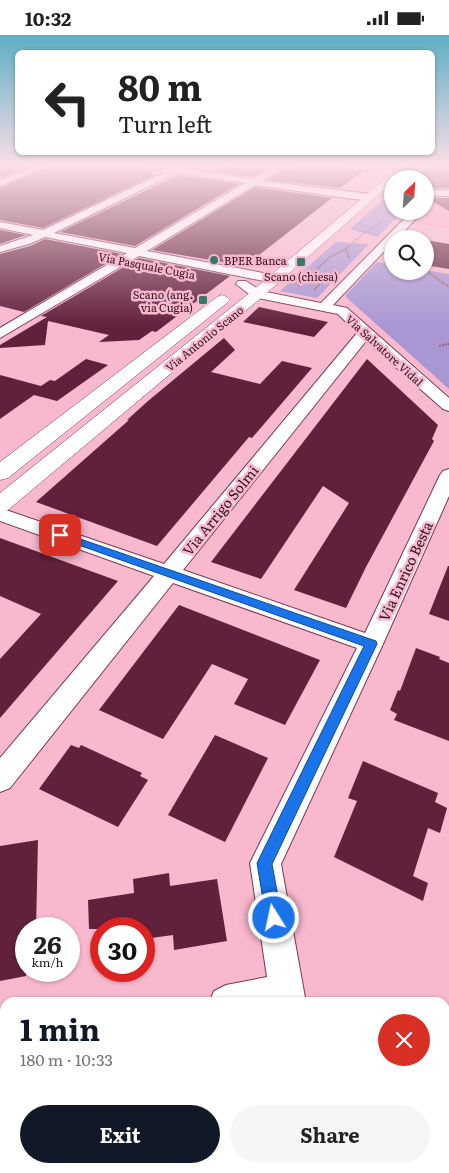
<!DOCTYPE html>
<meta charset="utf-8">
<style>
:root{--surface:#fff;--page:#f6f6f6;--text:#222;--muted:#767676;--accent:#111827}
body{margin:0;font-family:Literata,serif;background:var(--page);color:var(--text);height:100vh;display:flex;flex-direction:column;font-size:19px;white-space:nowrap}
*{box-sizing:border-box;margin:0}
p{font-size:16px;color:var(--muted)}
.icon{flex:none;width:28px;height:28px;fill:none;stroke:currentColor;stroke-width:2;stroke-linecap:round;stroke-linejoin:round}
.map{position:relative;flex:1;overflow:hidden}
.sheet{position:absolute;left:0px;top:962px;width:450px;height:176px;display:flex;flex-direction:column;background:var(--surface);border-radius:15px 15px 0 0;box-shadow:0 1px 4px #0004}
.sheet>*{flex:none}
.banner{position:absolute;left:15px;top:15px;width:420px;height:105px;border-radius:8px;box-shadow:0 1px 4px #0004;background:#fff;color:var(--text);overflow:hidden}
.needle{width:32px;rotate:25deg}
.buttons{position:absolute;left:384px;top:135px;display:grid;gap:10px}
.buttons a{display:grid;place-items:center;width:50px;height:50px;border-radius:50%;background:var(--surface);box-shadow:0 1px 4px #0004;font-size:25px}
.speed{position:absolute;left:15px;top:882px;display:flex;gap:10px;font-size:25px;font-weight:700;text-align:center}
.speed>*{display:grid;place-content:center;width:65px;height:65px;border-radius:50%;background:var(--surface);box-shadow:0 1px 4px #0004;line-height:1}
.speed small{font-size:12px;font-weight:400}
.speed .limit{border:8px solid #d22;background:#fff;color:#111}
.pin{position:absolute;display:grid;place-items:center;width:42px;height:42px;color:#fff;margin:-21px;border-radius:10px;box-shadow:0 2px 8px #0006}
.me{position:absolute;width:55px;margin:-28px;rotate:350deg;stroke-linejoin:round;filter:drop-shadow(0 0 4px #0008)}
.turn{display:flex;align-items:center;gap:18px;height:105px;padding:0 20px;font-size:22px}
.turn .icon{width:65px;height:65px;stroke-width:2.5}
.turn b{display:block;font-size:35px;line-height:42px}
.round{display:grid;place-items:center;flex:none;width:52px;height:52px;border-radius:26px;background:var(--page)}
.summary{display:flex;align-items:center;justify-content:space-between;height:85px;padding:0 20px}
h1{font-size:30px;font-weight:700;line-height:38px;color:var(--accent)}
.primary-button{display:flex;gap:10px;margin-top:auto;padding:10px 20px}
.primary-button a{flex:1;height:58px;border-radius:30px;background:var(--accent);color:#fff;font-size:20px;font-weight:700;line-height:58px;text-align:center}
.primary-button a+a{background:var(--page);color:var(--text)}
.status{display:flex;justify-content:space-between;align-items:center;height:35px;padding:0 25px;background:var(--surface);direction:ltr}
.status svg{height:14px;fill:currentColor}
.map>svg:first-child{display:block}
.built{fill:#faa4c3}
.green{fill:#a897d3}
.building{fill:#61203c}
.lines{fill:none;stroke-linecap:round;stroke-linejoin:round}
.minor-casing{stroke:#7c3853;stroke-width:2}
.tertiary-casing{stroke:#7c3853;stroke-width:1}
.path-far1{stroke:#956676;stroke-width:1;stroke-dasharray:2 1;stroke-linecap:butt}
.path{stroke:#956676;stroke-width:2;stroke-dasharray:2 1;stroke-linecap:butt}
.minor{fill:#fff;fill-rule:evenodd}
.tertiary{fill:#fff;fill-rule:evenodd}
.route{fill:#1a73e8;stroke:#114b97}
.poi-dot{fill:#36786a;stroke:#f8b8cd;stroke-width:2}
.labels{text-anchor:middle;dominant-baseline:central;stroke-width:5;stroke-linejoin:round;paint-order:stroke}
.far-poi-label{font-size:11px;fill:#30131e;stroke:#f8b8cd;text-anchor:start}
.far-street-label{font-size:11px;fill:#30131e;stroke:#f8b8cd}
.street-label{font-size:14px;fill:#30131e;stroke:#f8b8cd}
</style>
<div class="status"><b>10:32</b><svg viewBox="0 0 49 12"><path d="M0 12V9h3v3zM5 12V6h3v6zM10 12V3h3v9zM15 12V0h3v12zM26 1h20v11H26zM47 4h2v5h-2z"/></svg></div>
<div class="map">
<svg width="449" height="1138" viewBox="0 0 449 1138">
<rect width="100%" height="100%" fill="#f8b8cd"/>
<path class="built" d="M449,162V194L414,188L435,166L439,163Z"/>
<path class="green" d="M390,158H392V176H403L377,202L350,194Z
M336,207L369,209L317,263L280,256Z
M377,227L392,229V236L425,235L449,239V354L347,263L346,260Z"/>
<path class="building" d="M0,132H29L0,143Z
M48,132H142L155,140L43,193L0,185V153Z
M221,132L252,133H268L252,142L213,136Z
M297,132H342L365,135L340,153L268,145L283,135L291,136Z
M426,132H449V153H425V144H413Z
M178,140L239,149L135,211L60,197Z
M255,152L332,163L245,231L152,215Z
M427,163H449V176Z
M0,195L26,200L0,209Z
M45,204L122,219L24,277L0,271V219L30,211Z
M425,205L449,209V234L425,230Z
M139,223L230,241L156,297L152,296L139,305L99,307L109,300L48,286L45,310L0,313V310L47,282L41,281Z
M259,272L328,287L314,302L243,287Z
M224,303L235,315L211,337L260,349L282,326L312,333L252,403L249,402L157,511L36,467L129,385H127L148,366Z
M86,324L108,330L57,366L34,360L0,384V340L41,351L50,345L55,346Z
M367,324L438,390L432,404L434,406L366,532L346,573L294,555L349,468L323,451L261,544L211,527Z
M0,503L118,546L0,683V624L41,579L0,561Z
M448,531H449V586L429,579Z
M179,570L320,625L285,690L234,669L248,644L212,629L163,704L99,675Z
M416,613L440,622L439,624L449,628V706L394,685L397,679L390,675L398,655L400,656Z
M215,700L268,723L225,807L168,780Z
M71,710L79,713L81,710L142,738L140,741L148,745L118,792L39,754Z
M363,726L438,758L435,767L447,773L440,798L428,793L413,841L428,848L423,866L334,822L357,766L348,763Z
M38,805L36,894H26V941L0,946V811Z
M169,838L170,851L217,844L227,906L174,915L173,900L144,904V894H89L88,865L134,858L133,844Z"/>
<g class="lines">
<defs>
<path id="minor" d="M34,132H46L0,151V145Z
M144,132H176L252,144L273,132H283L263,146L370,159L375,162L370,165L353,164L255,150L147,216L274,240L280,244L278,247L274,248L139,221L0,303V293L127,218L45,202L29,209L0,217V211L33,200L0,193V187L43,195L165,137ZM176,138L245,148L135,213L54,198Z
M380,150L392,151V157L377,155V151Z
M425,155H449V161H425Z
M412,176H423L397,204H392V208L333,270L347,273L449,363V376L443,374L366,306L183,535L365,598L440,440L443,436L449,434V461L383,609L281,829L306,968H209L214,956L226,950L267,942L250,828L357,613L173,548L10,753L0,757V723L154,541L0,486V473L164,529L357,298L338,279L253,262L236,249L238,246H246L261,256L321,268Z
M5,991V1027L0,1028V992Z
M304,1134H344L345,1138H305Z"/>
<path id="tertiary" d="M399,132H410L398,144H392V148L262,262L8,475L0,477V458L252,256Z
M222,260L227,262L230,265L227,268L8,443L0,445V427L217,262Z"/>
</defs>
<use href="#minor" class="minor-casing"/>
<use href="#tertiary" class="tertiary-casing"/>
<path class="path-far1" d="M349,211L364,198L384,186"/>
<path class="path" d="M349,223L346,214L350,210
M429,238L449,252
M298,251L330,222L346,214
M314,255L334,235
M439,311L449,309"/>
<use href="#minor" class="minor"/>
<use href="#tertiary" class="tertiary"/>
</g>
<linearGradient id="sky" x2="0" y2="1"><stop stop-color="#5daec4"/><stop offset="0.45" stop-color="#fcdfe8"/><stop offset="1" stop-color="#fcdfe8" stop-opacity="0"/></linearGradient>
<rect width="449" height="291" fill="url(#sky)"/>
<path class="route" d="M60,497L376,606L377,609L272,829L282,883L280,889L274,892L268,889L266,883L257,828L364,611L56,502L55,500Z"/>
<g class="poi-dot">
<circle cx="214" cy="225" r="5"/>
<rect x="296" y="222" width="10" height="10" rx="2.5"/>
<rect x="198" y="260" width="10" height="10" rx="2.5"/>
</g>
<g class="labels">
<g class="far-poi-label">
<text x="224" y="225">BPER Banca</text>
<text x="301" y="241" text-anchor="middle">Scano (chiesa)</text>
<text x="193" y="259" text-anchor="end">Scano (ang.<tspan x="193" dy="13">via Cugia)</tspan></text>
</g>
<g class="far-street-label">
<text transform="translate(147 230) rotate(11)">Via Pasquale Cugia</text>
<text transform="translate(204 303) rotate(-39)">Via Antonio Scano</text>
<text transform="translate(385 315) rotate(42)">Via Salvatore Vidal</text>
</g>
<g class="street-label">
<text transform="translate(220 475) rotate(-51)">Via Arrigo Solmi</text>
<text transform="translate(405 536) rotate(-65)">Via Enrico Besta</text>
</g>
</g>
</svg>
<div class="buttons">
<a><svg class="needle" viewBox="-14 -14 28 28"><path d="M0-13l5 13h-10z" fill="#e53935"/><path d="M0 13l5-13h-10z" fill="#767676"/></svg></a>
<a><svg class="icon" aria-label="search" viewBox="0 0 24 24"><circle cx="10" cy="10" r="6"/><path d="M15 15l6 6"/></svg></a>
</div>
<div class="speed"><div>26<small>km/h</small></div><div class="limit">30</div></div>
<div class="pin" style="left:60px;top:500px;background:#d93025"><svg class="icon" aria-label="arrive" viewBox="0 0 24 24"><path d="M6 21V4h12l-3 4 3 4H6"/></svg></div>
<svg class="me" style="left:274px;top:883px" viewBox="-20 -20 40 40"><circle r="17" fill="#1a73e8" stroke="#fff" stroke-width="3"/><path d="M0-11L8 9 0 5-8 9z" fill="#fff"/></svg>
<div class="banner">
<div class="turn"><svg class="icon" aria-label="left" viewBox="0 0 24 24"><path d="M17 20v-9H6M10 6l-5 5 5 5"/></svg><div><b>80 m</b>Turn left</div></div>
</div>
<section class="sheet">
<div class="summary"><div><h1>1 min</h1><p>180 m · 10:33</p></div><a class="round" style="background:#d93025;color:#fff"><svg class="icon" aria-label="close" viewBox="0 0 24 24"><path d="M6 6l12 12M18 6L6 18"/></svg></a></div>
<div class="primary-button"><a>Exit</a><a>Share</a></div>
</section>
</div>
